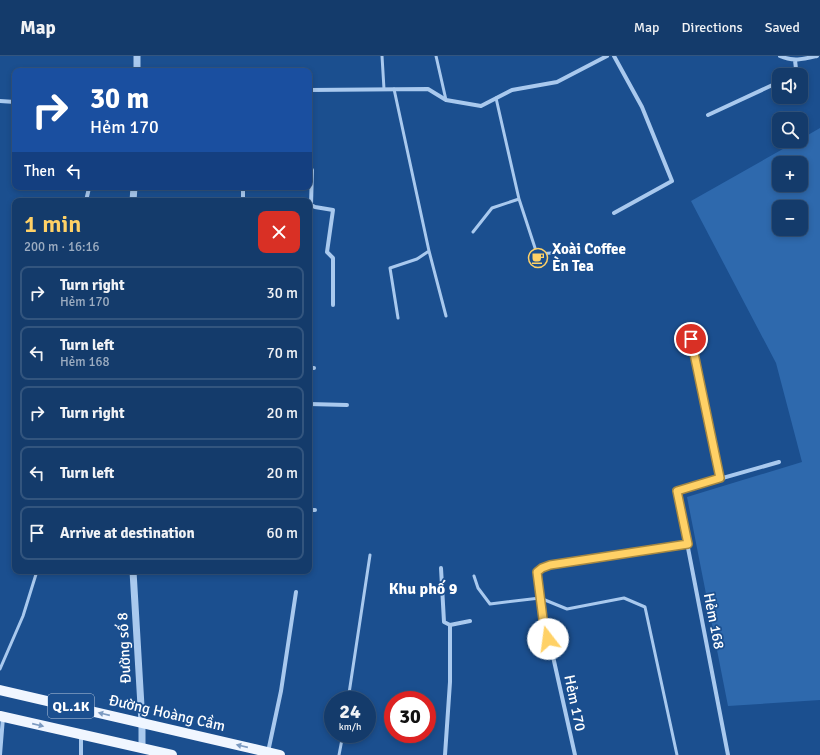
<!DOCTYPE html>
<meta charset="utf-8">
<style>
:root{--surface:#143b6b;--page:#214673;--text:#f1f3f6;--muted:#9dadc1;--line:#33557e;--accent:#ffd166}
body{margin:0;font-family:Signika,sans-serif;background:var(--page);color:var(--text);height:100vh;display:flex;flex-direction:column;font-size:15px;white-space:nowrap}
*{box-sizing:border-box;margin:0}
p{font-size:13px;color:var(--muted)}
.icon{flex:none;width:22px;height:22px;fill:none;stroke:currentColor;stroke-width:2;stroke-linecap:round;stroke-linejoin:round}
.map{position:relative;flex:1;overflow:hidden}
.sheet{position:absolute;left:12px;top:142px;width:300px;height:376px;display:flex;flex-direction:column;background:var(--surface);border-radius:8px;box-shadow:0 2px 6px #0003,0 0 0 1px var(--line)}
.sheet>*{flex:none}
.guide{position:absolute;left:12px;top:12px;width:300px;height:122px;border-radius:8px;box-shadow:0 2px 6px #0003,0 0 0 1px var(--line);background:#1a4fa0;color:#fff;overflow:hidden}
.controls{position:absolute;left:772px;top:12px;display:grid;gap:8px}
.controls a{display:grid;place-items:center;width:36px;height:36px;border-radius:8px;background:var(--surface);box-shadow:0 2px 6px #0003,0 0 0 1px var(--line);font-size:20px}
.speed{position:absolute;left:324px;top:635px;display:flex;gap:8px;font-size:20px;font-weight:700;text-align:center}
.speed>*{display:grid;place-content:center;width:52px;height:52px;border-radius:50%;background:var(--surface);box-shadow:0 2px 6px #0003,0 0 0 1px var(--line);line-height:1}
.speed small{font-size:10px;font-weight:400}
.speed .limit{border:6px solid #d22;background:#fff;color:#111}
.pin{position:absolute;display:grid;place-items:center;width:34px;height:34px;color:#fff;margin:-17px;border:2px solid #fff;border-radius:50%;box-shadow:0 1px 4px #0007}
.me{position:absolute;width:44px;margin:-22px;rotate:345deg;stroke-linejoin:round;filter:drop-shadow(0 0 3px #0008)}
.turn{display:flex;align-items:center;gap:14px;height:84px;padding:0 12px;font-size:18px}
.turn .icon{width:52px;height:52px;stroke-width:2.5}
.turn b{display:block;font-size:28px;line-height:34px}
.then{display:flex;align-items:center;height:38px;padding:0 12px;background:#0003;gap:8px;font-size:15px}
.round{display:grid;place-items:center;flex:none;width:42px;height:42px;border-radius:8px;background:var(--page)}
.headline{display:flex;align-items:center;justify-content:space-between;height:68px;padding:0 12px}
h1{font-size:24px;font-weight:600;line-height:30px;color:var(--accent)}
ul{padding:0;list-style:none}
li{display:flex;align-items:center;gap:12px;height:54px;margin:0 8px 6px;padding:0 4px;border:2px solid var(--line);border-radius:8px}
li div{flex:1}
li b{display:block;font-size:15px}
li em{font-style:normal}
header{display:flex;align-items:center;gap:24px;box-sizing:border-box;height:56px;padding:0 20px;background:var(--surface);border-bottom:1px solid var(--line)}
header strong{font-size:19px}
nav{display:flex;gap:22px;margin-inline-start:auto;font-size:14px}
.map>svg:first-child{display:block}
.green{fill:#2e69ad;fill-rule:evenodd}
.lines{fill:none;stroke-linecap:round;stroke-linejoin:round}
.service{stroke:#a9c9ee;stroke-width:3}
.minor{stroke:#a9c9ee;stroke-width:4}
.tertiary{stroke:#a9c9ee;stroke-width:7}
.primary{stroke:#f0f6ff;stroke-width:10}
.oneway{fill:#7b9ac1}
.route-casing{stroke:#a68842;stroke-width:10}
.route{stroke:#ffd166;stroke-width:7}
.labels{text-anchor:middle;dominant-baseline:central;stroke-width:3.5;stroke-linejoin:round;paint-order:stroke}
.shield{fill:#1b4f8f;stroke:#bbcadd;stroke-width:1}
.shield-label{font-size:14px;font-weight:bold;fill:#fff}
.poi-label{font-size:15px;font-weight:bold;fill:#fff;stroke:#1b4f8f;text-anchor:start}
.street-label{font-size:15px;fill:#fff;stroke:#1b4f8f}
.neighbourhood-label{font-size:16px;font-weight:bold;fill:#fff;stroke:#1b4f8f}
</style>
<header>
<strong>Map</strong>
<nav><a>Map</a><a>Directions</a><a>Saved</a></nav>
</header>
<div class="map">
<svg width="820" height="699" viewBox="0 0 820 699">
<rect width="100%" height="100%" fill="#1b4f8f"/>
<path class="green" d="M820,72V644L728,650L687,441L802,406L776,307L691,145L797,85H801V83ZM779,107H801V129H779ZM779,151H801V173H779Z"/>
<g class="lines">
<path class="service" d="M382,0L384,33
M436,0L446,44
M394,33L429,195L417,203L390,212L398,262
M519,143L537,198L551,197
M473,176L492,152L519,143L496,42
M429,195L446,260
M474,520L478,532L490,548L540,542L567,553L624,542L645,551L677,699
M0,613L23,560L37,515
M348,644L370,499
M339,699L343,678"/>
<path class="minor" d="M780,0C793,6 804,3 817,0
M793,19L796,13L795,4
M309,34L428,33L446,44L481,50L512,34L557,26L607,0
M0,45L15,46
M708,59L779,26
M309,114H312L311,149L315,151L333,154L327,196L333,202V249
M86,145L89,132L88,131
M243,145V131
M614,157L672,125L642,51L614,0
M691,283L720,422
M309,312H314
M309,348L347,349
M309,454H315
M441,512L444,566L450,569
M268,696L281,635L296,536
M0,699L3,661
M81,699V679
M445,699L450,626V569L470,565
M575,699L552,596L544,571L537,516L542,512L550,509L688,488
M728,699L677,435L779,406"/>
<path class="tertiary" d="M137,0V15
M133,145L134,131
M133,515L142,667V691"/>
<path class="primary" d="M0,634L280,699
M0,660L172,699"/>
</g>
<defs><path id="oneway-solid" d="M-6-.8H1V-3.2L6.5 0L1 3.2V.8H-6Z"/></defs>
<g class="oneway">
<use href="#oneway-solid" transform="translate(104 658) rotate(-167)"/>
<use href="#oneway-solid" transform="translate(38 669) rotate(13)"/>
<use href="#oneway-solid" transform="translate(242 690) rotate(-167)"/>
</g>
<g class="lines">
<defs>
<path id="route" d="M548,583L544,571L537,516L542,512L550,509L688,488L677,435L720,422L691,283"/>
</defs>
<use href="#route" class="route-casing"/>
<use href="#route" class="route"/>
</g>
<defs>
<symbol id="cafe-ring" viewBox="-11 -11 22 22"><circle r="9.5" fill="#1b4f8f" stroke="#ffd166" stroke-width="1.5"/><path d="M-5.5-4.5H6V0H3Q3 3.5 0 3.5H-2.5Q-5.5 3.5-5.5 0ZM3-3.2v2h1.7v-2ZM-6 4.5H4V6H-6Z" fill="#ffd166"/></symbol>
</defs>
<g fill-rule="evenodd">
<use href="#cafe-ring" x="527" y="191" width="22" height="22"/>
</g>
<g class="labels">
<rect class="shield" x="48" y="638" width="46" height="24" rx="3"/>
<g class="shield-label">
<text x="71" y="650">QL.1K</text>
</g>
<g class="poi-label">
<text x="552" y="193">Xoài Coffee<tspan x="552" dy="17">Èn Tea</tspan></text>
</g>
<g class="street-label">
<text transform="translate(714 565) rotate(79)">Hẻm 168</text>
<text transform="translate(124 592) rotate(-93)">Đường số 8</text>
<text transform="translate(575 647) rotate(78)">Hẻm 170</text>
<text transform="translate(167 657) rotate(13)">Đường Hoàng Cầm</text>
</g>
<g class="neighbourhood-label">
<text x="423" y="533">Khu phố 9</text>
</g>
</g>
</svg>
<div class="controls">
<a><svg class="icon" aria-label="sound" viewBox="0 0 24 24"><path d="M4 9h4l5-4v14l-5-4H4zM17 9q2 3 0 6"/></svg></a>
<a><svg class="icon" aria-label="search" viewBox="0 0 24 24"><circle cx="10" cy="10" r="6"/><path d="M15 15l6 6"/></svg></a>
<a>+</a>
<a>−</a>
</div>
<div class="speed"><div>24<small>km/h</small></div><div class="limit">30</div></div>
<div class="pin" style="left:691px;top:283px;background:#d93025"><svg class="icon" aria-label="arrive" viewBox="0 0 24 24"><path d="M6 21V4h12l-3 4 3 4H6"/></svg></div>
<svg class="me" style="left:548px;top:583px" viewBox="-20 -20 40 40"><circle r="19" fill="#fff"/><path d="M0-13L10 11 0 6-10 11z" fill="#ffd166"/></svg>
<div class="guide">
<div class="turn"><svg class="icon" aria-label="right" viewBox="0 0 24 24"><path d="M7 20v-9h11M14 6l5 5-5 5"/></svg><div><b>30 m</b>Hẻm 170</div></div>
<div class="then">Then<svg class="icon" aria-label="left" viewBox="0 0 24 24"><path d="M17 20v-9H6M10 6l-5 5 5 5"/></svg></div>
</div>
<section class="sheet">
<div class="headline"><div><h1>1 min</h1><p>200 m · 16:16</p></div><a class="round" style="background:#d93025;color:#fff"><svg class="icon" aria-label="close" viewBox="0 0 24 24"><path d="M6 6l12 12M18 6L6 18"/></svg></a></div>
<ul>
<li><svg class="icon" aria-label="right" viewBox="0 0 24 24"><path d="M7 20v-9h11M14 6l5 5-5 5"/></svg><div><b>Turn right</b><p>Hẻm 170</p></div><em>30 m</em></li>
<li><svg class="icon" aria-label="left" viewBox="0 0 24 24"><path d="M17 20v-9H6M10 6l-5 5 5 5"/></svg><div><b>Turn left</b><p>Hẻm 168</p></div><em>70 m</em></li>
<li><svg class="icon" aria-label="right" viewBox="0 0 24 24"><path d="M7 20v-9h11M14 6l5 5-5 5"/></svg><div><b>Turn right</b></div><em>20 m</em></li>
<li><svg class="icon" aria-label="left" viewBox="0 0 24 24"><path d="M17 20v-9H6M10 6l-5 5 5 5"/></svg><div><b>Turn left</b></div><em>20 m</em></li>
<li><svg class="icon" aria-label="arrive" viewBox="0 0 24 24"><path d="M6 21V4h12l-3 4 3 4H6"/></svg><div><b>Arrive at destination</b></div><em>60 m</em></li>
</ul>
</section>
</div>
